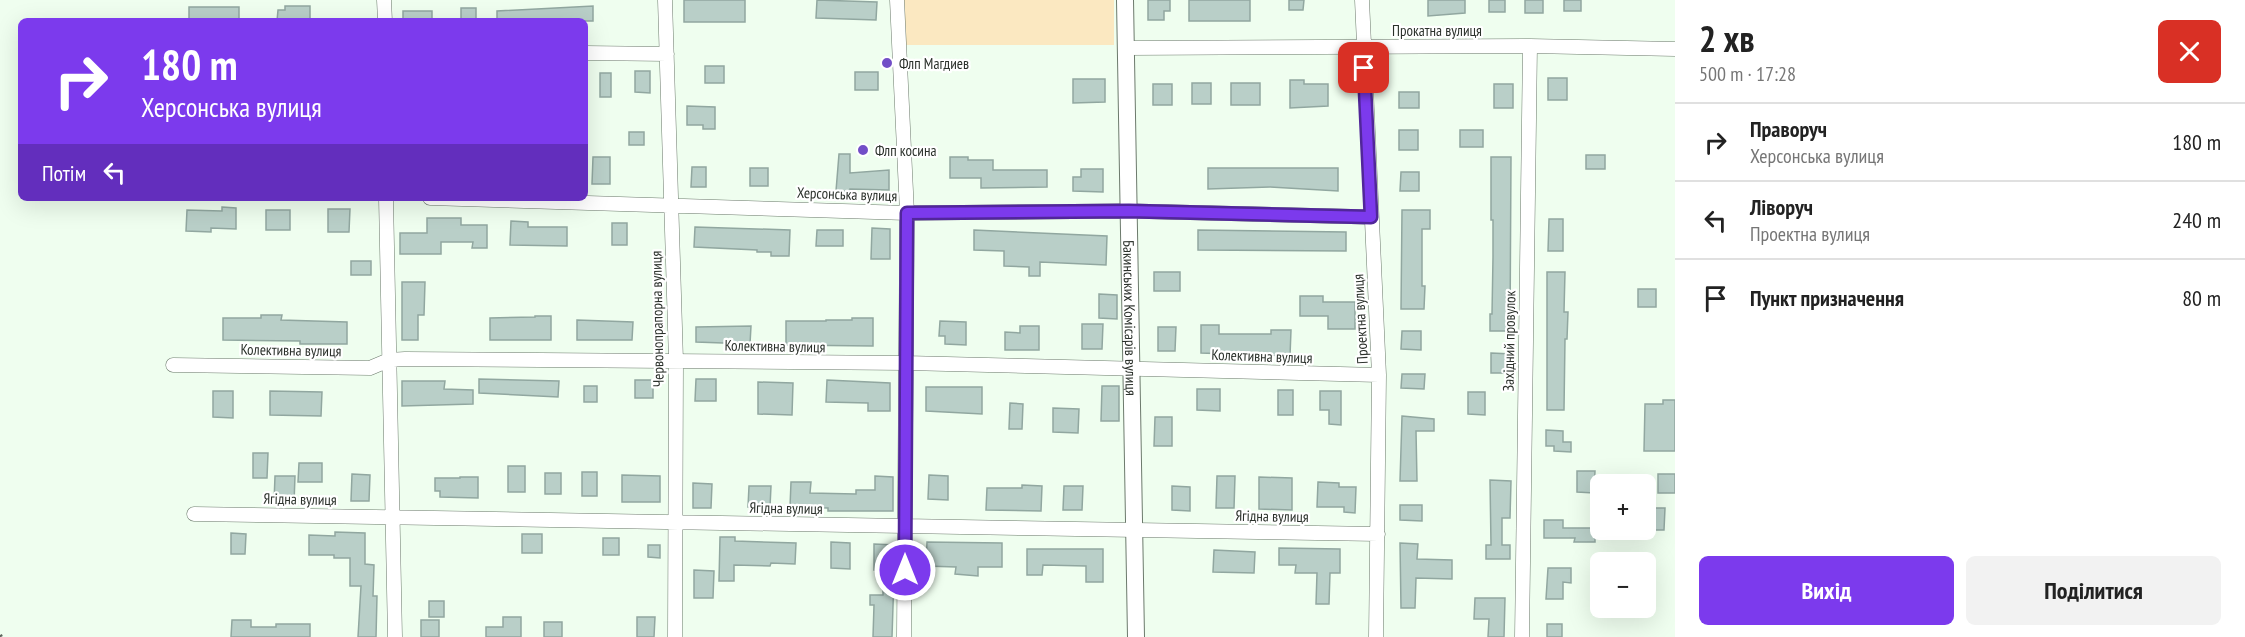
<!DOCTYPE html>
<html lang="uk">
<meta charset="utf-8">
<style>
:root{--surface:#fff;--page:#f2f2f2;--text:#222;--muted:#767676;--line:#e0e0e0;--accent:#7c3aed}
body{margin:0;font-family:"PT Sans Narrow",sans-serif;background:var(--page);color:var(--text);height:100vh;display:flex;flex-direction:column;font-size:22px;white-space:nowrap}
*{box-sizing:border-box;margin:0}
p{font-size:20px;color:var(--muted)}
.icon{flex:none;width:33px;height:33px;fill:none;stroke:currentColor;stroke-width:2;stroke-linecap:round;stroke-linejoin:round}
.map{position:relative;flex:1;overflow:hidden}
.drawer{display:flex;flex-direction:column;background:var(--surface);width:570px}
.drawer>*{flex:none}
.guide{position:absolute;left:18px;top:18px;width:570px;height:183px;border-radius:9px;box-shadow:0 6px 24px #0002;background:#7c3aed;color:#fff;overflow:hidden}
.fabs{position:absolute;left:1590px;top:474px;display:grid;gap:12px}
.fabs a{display:grid;place-items:center;width:66px;height:66px;border-radius:9px;background:var(--surface);box-shadow:0 6px 24px #0002;font-size:30px}
.pin{position:absolute;display:grid;place-items:center;width:51px;height:51px;color:#fff;margin:-26px;border-radius:12px;box-shadow:0 3px 9px #0006}
.me{position:absolute;width:66px;margin:-33px;rotate:0deg;stroke-linejoin:round;filter:drop-shadow(0 0 4px #0008)}
.turn{display:flex;align-items:center;gap:21px;height:126px;padding:0 24px;font-size:27px}
.turn .icon{width:78px;height:78px;stroke-width:2.5}
.turn b{display:block;font-size:42px;line-height:51px}
.then{display:flex;align-items:center;height:57px;padding:0 24px;background:#0003;gap:12px;font-size:22px}
.round{display:grid;place-items:center;flex:none;width:63px;height:63px;border-radius:9px;background:var(--page)}
.headline{display:flex;align-items:center;justify-content:space-between;height:102px;padding:0 24px}
h1{font-size:36px;font-weight:700;line-height:45px}
.button{display:flex;gap:12px;margin-top:auto;padding:12px 24px}
.button a{flex:1;height:69px;border-radius:9px;background:var(--accent);color:#fff;font-size:24px;font-weight:700;line-height:69px;text-align:center}
.button a+a{background:var(--page);color:var(--text)}
ul{padding:0;list-style:none}
li{display:flex;align-items:center;gap:18px;height:78px;padding:0 24px;border-top:2px solid var(--line)}
li div{flex:1}
li b{display:block;font-size:22px}
li em{font-style:normal}
main{display:flex;flex:1;min-height:0}
.map>svg:first-child{display:block}
.green{fill:#fbe8c1}
.building{fill:#b9cfc8;stroke:#91a7a0;stroke-width:1.5}
.lines{fill:none;stroke-linecap:round;stroke-linejoin:round}
.minor-casing{stroke:#6c7a6c;stroke-width:15}
.tertiary-casing{stroke:#6c7a6c;stroke-width:18}
.minor{stroke:#fff;stroke-width:14}
.tertiary{stroke:#fff;stroke-width:16}
.rail{stroke:#606860;stroke-width:4;stroke-dasharray:9 4.5;stroke-linecap:butt}
.route-casing{stroke:#51269a;stroke-width:15}
.route{stroke:#7c3aed;stroke-width:10}
.poi-dot{fill:#724ec7;stroke:#fff;stroke-width:2}
.labels{text-anchor:middle;dominant-baseline:central;stroke-width:4.5;stroke-linejoin:round;paint-order:stroke}
.street-label{font-size:15px;fill:#2b312b;stroke:#fff}
.poi-label{font-size:15px;fill:#2b312b;stroke:#fff;text-anchor:start}
</style>
<main>
<div class="map">
<svg width="1675" height="637" viewBox="0 0 1675 637">
<rect width="100%" height="100%" fill="#effeef"/>
<path class="green" d="M901,0H1114V45H901Z"/>
<path class="building" d="M684,0H745V22H684Z
M817,0L877,2L876,20L816,18Z
M1148,0H1170V11H1164V20H1148Z
M1189,0H1250V21H1189Z
M1289,0H1304L1303,10H1289Z
M1428,0H1465V13L1428,16Z
M1489,0H1505V12H1489Z
M1525,0H1543V13H1525Z
M1564,0H1581V11H1564Z
M285,6H310V21H277L278,10H285Z
M593,6V21H497V11Z
M189,7H239V21H189Z
M461,8H476V21H461Z
M403,11H432V21H403Z
M705,66H724V83H705Z
M635,71H650V93L635,92Z
M855,72H878V90H855Z
M600,73H611V97H600Z
M1548,78H1567V100H1548Z
M1073,79H1105V102L1073,103Z
M1290,80H1304V84H1328V106L1290,108Z
M1192,83H1211V104H1192Z
M1231,83H1260V105H1231Z
M1153,84H1172V105H1153Z
M1494,84H1513V108H1494Z
M1399,92H1419V108H1399Z
M687,106L715,107V129H703V125H687Z
M1399,130H1418V150H1399Z
M1460,130H1483V147H1460Z
M629,132H644V145H629Z
M839,154H850V173L889,170V190L850,189V191H836Z
M1586,155H1605V169H1586Z
M593,157H610V184H592Z
M950,157H968V160H993V170H1047V187L981,188V178H950Z
M1491,157H1511L1510,331H1490V314H1492L1493,257V220H1491Z
M692,167H706V187H691Z
M750,168H768V186H750Z
M1208,168H1338V191L1270,187L1208,189Z
M1081,169H1103V192L1073,191V177H1081Z
M1401,172H1419V191H1400Z
M222,207L236,208V229L211,228V232L186,231L187,210L222,211Z
M328,209H350L349,232H328Z
M266,210H290V230H266Z
M1402,210H1430V229H1422V286H1425L1424,309H1401Z
M427,218H461V225H487V248H472L473,242H441V254H400V233H427Z
M1549,219H1563V251H1548Z
M511,221L528,222V227H567V246L510,245Z
M612,223H627V245H612Z
M695,227L790,230L789,256H771V252H757V250L694,247Z
M872,228L890,229V259H871Z
M817,230H843V246H816Z
M974,230L1107,236L1106,265L1040,262V276H1029V267L1004,266V251L974,250Z
M1198,230L1346,232V251L1198,250Z
M351,261H371V275H351Z
M1154,272H1180V291H1154Z
M1547,272H1565L1564,312H1568L1567,339H1565L1564,410H1547Z
M402,282H425L424,315H418V340H402Z
M1638,289H1656V307H1638Z
M1099,294L1117,295V319L1099,318Z
M1300,296H1323V302H1355V329H1328V316H1300Z
M261,315H282L281,320L347,322V344H300V341L223,340V318H261Z
M535,316H551V340H490V318L535,317Z
M852,318H873V346L786,345V321H826V320H852Z
M577,320L633,322L632,340H577Z
M940,321L966,322V345L945,344V336H939Z
M1082,324H1103L1102,349H1082Z
M1201,325H1219V334H1271V330H1291L1290,356L1201,353Z
M751,326L750,344L696,342V327Z
M1020,326H1039V350H1005V332L1020,333Z
M1158,327H1176L1175,351H1158Z
M1402,331H1421V350L1401,349Z
M1491,353L1512,354V373H1491Z
M1402,374H1425L1424,389L1401,388Z
M479,379L559,381L558,397L479,393Z
M696,379H716V401H695Z
M635,380H653V398H635Z
M827,380L890,383V411H868V403L826,402Z
M402,381H445L444,389L473,390V404L402,406Z
M758,382L793,383L792,415L758,414Z
M584,386H597V402H584Z
M1102,386H1119V421H1101Z
M926,387H982V414L926,411Z
M1197,389H1220V411L1197,410Z
M1278,390H1293V415H1278Z
M213,391H233V418L213,417Z
M270,391L322,392L321,416L270,415Z
M1320,391H1341V425L1329,424V410H1320Z
M1468,392H1485V415L1468,414Z
M1663,400H1675V451H1644L1645,404H1663Z
M1010,403L1023,404L1022,429H1009Z
M1053,408L1079,409L1078,433L1053,432Z
M1402,416L1434,419V431H1416L1417,481H1400Z
M1155,417H1172V446H1154Z
M1546,430L1563,431V442H1571V452L1554,451V446H1546Z
M253,453H268L267,478H253Z
M299,463H322V482H298Z
M508,466H525V492H508Z
M1577,471H1595L1594,493L1577,492Z
M582,472H597V496H582Z
M545,473H561V494H545Z
M352,474L370,475L369,501H351Z
M1658,474H1675V493H1658Z
M622,475L660,476V502H622Z
M929,475L948,476V500L928,499Z
M275,476H295L294,503L274,502Z
M875,476L893,477V511H828V508L790,507L791,482H811L810,493L856,494V490H875Z
M1217,476H1235L1234,508H1216Z
M460,477H478V498L440,497V491H435V478H460Z
M1259,477L1292,478V510L1259,509Z
M1490,480L1511,481L1510,518H1502V545H1510V559H1486V545H1491Z
M1318,482L1339,483V487H1356L1355,513L1344,512V507H1317Z
M693,483L712,484L711,508H693Z
M1022,485L1042,486L1041,511L986,510L987,488H1022Z
M749,486H771L770,507H748Z
M1064,486H1083L1082,510H1063Z
M1172,486L1190,487V511L1172,510Z
M1400,505H1422V521L1400,520Z
M1649,508H1665L1664,530H1649Z
M1544,520H1563V528H1595V542H1574L1575,538H1544Z
M335,532L365,533V564L374,565L373,596H377L376,637H358L361,586H350V558H334V555H309V535L335,536Z
M231,533L246,534L245,554H231Z
M522,534H542V553H522Z
M720,537H735V541L796,543L795,564L771,563L770,566L734,565V581H719Z
M603,538H619V555H603Z
M831,542L850,543V569L831,568Z
M927,542L1002,543V567H978V576L955,574L956,567L926,566Z
M1400,543L1418,544L1417,559L1452,560V579L1416,578L1415,608H1401Z
M874,544L895,545L892,637H873L874,605H870V595H883V570H874Z
M648,545H660V558L648,557Z
M1279,548L1340,549V573H1330L1329,604H1316L1317,573H1295L1296,565H1279Z
M1027,549H1103V582H1086V566L1043,565L1042,575H1027Z
M1214,550L1255,552L1254,573L1213,572Z
M1548,568H1571V583L1563,582V599H1546Z
M694,570L714,571L713,598H694Z
M1475,598H1505L1504,637H1488L1489,619H1474Z
M429,601H444V617H429Z
M503,617H521V637H486V627H503Z
M637,617H655L654,637H637Z
M232,620H251V627H276V624H310V637H231Z
M421,620H439V637H421Z
M544,622H562V637H544Z
M1547,624H1562V637H1547Z"/>
<g class="lines">
<defs>
<path id="minor" d="M384,0L385,21
M665,0L676,361L675,637
M897,0L907,213L904,637
M1362,0L1379,375L1376,637
M1126,48L1530,46L1675,49
M585,53L667,54
M386,198L395,637
M430,198L907,213L1129,211L1371,217
M173,365L370,368L389,360L405,359L906,363L1379,375
M194,514L1378,534
M1522,637L1530,46"/>
<g id="tertiary">
<path id="s1" d="M1125,0L1136,637"/>
</g>
</defs>
<use href="#minor" class="minor-casing"/>
<use href="#tertiary" class="tertiary-casing"/>
<use href="#minor" class="minor"/>
<use href="#tertiary" class="tertiary"/>
<path class="rail" d="M0,635L1,637"/>
</g>
<g class="lines">
<defs>
<path id="route" d="M905,570L907,213L1129,211L1371,217L1364,68"/>
</defs>
<use href="#route" class="route-casing"/>
<use href="#route" class="route"/>
</g>
<g class="poi-dot">
<circle cx="887" cy="63" r="6"/>
<circle cx="863" cy="150" r="6"/>
</g>
<g class="labels">
<g class="street-label">
<text x="1437" y="30">Прокатна вулиця</text>
<text transform="translate(847 194) rotate(2)">Херсонська вулиця</text>
<text transform="translate(657 319) rotate(-91)">Червонопрапорна вулиця</text>
<text stroke="none"><textPath href="#s1" startOffset="318">Бакинських Комісарів вулиця</textPath></text>
<text transform="translate(1360 319) rotate(-93)">Проектна вулиця</text>
<text transform="translate(1509 341) rotate(-89)">Західний провулок</text>
<text transform="translate(775 346) rotate(1)">Колективна вулиця</text>
<text transform="translate(291 350) rotate(1)">Колективна вулиця</text>
<text transform="translate(1262 356) rotate(2)">Колективна вулиця</text>
<text transform="translate(300 499) rotate(1)">Ягідна вулиця</text>
<text transform="translate(786 508) rotate(1)">Ягідна вулиця</text>
<text transform="translate(1272 516) rotate(1)">Ягідна вулиця</text>
</g>
<g class="poi-label">
<text x="899" y="63">Флп Магдиев</text>
<text x="875" y="150">Флп косина</text>
</g>
</g>
</svg>
<div class="fabs">
<a>+</a>
<a>−</a>
</div>
<div class="pin" style="left:1364px;top:68px;background:#d93025"><svg class="icon" aria-label="arrive" viewBox="0 0 24 24"><path d="M6 21V4h12l-3 4 3 4H6"/></svg></div>
<svg class="me" style="left:905px;top:570px" viewBox="-20 -20 40 40"><circle r="17" fill="#7c3aed" stroke="#fff" stroke-width="3"/><path d="M0-11L8 9 0 5-8 9z" fill="#fff"/></svg>
<div class="guide">
<div class="turn"><svg class="icon" aria-label="right" viewBox="0 0 24 24"><path d="M7 20v-9h11M14 6l5 5-5 5"/></svg><div><b>180 m</b>Херсонська вулиця</div></div>
<div class="then">Потім<svg class="icon" aria-label="left" viewBox="0 0 24 24"><path d="M17 20v-9H6M10 6l-5 5 5 5"/></svg></div>
</div>
</div>
<section class="drawer">
<div class="headline"><div><h1>2 хв</h1><p>500 m · 17:28</p></div><a class="round" style="background:#d93025;color:#fff"><svg class="icon" aria-label="close" viewBox="0 0 24 24"><path d="M6 6l12 12M18 6L6 18"/></svg></a></div>
<ul>
<li><svg class="icon" aria-label="right" viewBox="0 0 24 24"><path d="M7 20v-9h11M14 6l5 5-5 5"/></svg><div><b>Праворуч</b><p>Херсонська вулиця</p></div><em>180 m</em></li>
<li><svg class="icon" aria-label="left" viewBox="0 0 24 24"><path d="M17 20v-9H6M10 6l-5 5 5 5"/></svg><div><b>Ліворуч</b><p>Проектна вулиця</p></div><em>240 m</em></li>
<li><svg class="icon" aria-label="arrive" viewBox="0 0 24 24"><path d="M6 21V4h12l-3 4 3 4H6"/></svg><div><b>Пункт призначення</b></div><em>80 m</em></li>
</ul>
<div class="button"><a>Вихід</a><a>Поділитися</a></div>
</section>
</main>
